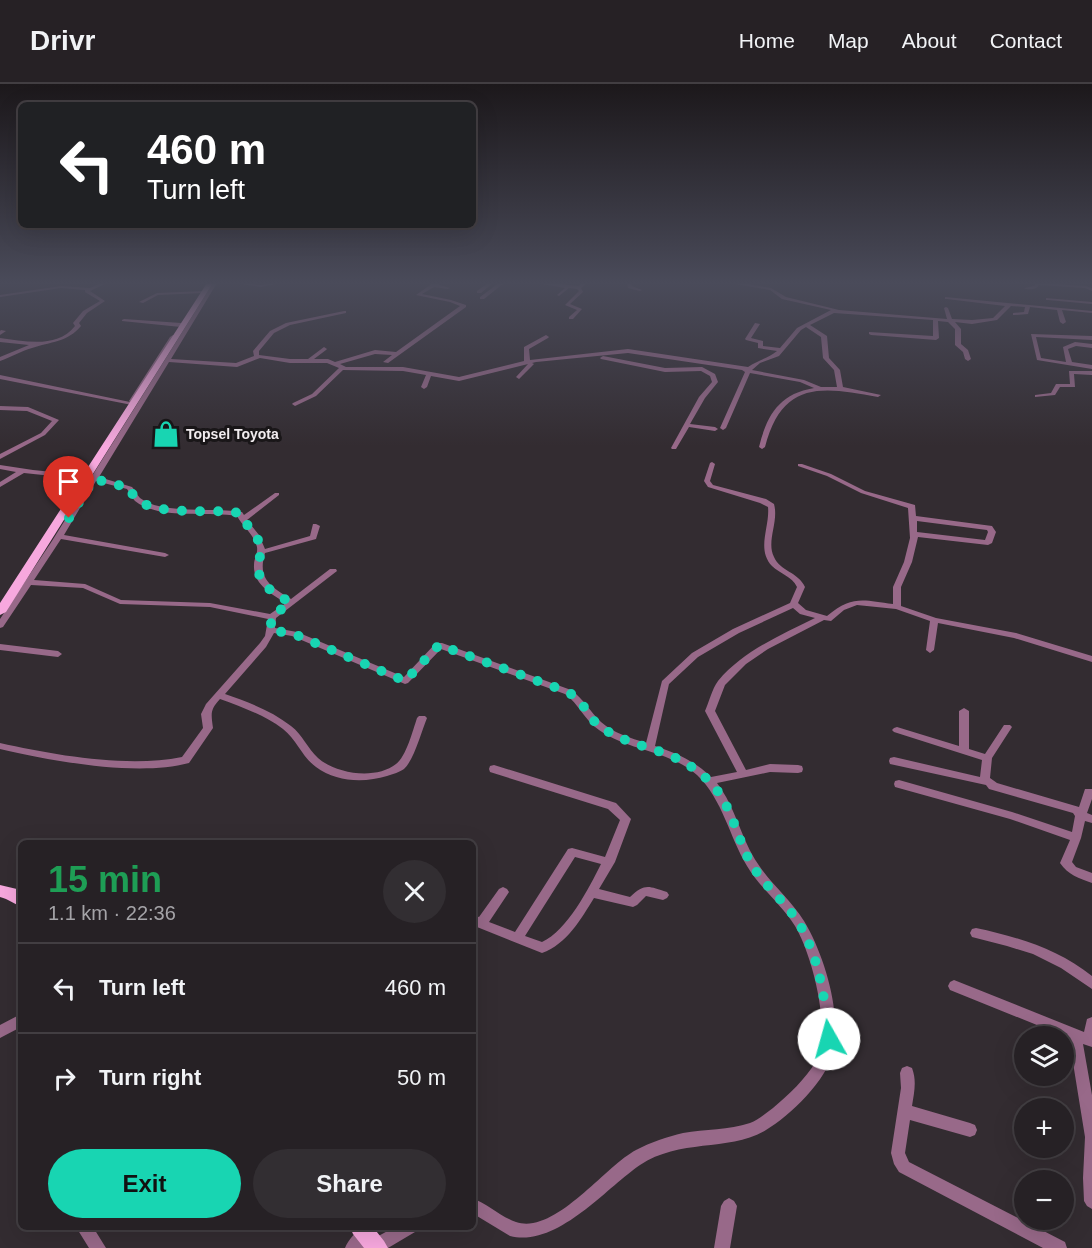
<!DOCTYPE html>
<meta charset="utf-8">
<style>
:root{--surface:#262125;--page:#322e32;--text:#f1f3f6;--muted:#a4a3a7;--line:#423e42;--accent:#18d5b2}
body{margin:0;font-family:Arial,sans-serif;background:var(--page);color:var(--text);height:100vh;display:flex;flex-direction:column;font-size:22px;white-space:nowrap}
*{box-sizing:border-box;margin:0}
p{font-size:20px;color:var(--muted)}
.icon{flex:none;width:33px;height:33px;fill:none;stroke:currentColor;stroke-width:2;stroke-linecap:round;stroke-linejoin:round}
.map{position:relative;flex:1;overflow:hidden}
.side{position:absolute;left:18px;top:756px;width:458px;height:390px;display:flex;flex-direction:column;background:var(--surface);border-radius:9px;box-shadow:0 6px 24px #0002,0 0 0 2px var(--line)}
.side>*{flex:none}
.banner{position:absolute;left:18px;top:18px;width:458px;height:126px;border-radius:9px;box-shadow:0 6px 24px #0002,0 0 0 2px var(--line);background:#202124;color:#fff;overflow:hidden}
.buttons{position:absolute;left:1014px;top:942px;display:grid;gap:12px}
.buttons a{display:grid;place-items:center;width:60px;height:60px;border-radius:50%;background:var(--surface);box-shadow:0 6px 24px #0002,0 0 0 2px var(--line);font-size:30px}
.pin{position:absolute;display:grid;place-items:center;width:51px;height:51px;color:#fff;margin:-62px -26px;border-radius:50% 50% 50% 0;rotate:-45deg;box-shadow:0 0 6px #0007}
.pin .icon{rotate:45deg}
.me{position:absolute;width:66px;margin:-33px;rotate:353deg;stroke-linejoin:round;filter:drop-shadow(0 0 4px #0008)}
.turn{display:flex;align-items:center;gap:21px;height:126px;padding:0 30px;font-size:27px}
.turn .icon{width:78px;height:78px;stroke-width:2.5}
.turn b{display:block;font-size:42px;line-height:51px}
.round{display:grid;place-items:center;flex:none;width:63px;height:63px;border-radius:32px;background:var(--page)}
.head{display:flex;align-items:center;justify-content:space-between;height:102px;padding:0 30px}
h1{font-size:36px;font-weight:800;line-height:45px;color:#1e9e55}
.button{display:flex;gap:12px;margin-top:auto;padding:12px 30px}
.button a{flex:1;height:69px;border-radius:36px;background:var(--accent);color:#111;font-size:24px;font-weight:800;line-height:69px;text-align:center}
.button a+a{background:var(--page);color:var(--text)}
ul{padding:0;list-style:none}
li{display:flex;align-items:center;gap:18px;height:90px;padding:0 30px;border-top:2px solid var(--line)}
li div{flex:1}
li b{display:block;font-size:22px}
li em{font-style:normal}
header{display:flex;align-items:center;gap:36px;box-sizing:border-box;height:84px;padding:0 30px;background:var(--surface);border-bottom:2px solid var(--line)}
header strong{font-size:28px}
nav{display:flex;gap:33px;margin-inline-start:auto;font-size:21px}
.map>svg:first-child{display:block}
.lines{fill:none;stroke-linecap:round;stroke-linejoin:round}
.minor{fill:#986989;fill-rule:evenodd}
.major{fill:#f7a8de;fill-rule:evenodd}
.route{stroke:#18d5b2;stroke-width:10;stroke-dasharray:0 18}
.labels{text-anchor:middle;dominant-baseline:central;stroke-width:6;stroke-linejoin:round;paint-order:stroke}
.far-poi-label{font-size:14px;font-weight:bold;fill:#f1ecef;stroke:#191618;text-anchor:start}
</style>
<header>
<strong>Drivr</strong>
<nav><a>Home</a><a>Map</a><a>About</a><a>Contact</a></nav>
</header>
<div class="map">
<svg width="1092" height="1164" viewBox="0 0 1092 1164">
<rect width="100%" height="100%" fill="#332c31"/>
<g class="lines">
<path class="minor" d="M101,199H107L90,207L105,217L87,229L79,239L81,242C68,258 50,258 32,264C21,267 11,273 0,277V273L29,261L0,258V254C25,257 57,265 75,242L73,239L83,227L100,217L85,208V206L61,204L0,213V211L61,202L90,204Z
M213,199H217L171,275L236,279L254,272L253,267L270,247L286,239L344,227H346V229L290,241L274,249L259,267V271L290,275H308L324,263L327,265L326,266L314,275H328L335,278L375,266L396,268L460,222L450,218L416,211L433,199H438L437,200L450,204L448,205L434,203L422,210L451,216L466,221V223L388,279L383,278L392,271L375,270L340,280L346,283H403L459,293L524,277V263L546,251L549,253L548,254L529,265L530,276L628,265L748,283C758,276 769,274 777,267L758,264V259L746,256L745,255L755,239L760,240L751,254L763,257V262L780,264L797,244L831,226L782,215L770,206L730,199H741L771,204L786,213L839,226L947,235L944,224L946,223L948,224L952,235L972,236L993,234L1005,222L947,215H945V213L1092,227V229L1062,226L1066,238L1063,240L1060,238L1057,226L1030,223L1028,230L1015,231H1013V229L1024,228L1025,223L1011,222L997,236L972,240L955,238L961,245V260L968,266L971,275L968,277L965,275L963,268L955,261V245L948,238L938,237L939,254L936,256L871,251L869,250V248L933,252V236L834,229L810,241L827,252L829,274L840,286L843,303L881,311L878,313C821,302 782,297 765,363L762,365L759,363C767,331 779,310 814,304L800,298L750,289L726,344L723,346L720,344L745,288L742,286L628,269L536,278L532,279L534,280L519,295L516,293L528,280L459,297L431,292L427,303L424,305L421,303L426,291L403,287L343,286L316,312L295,322L292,320L293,319L312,310L339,284L327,279H290L260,274L237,283L169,278L99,393L132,403C135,406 137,411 140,414C162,431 214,423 242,428L244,431L275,409H279V411L247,436L259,451L265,465L310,452L313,440H316L320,442L316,455L265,469C257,495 271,503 291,515L330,485H336L337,487L276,534L275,544L297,548L404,593L436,559H442L571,606C584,615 590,628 601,638C613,649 631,654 646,659L662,597L692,569L733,545L790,519L797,503C792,492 780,490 772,482C756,465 770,443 768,423L760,419L708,403L704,397L710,379L712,378L715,380L710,397L713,401L766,415L774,420C779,438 766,457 774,473C780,487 798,488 805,503L798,519L806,526L827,532C852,511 863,516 893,520V503L904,478L910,454L908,424L861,409L827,392L798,382V380H802L831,390L865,407L915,421L916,432L992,442L996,448L992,459L988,461L918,453L912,478L901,503V522L936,534L1016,549L1092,572V578L1014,554L938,539L934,566L930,569L926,566L930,537L896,525L857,521L844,526L831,537L824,536L768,565L746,580L725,601L715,627L746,686L770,680L798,681L802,682L803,685L802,688L798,689L770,688L717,699C736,724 741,755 758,780C771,800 791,816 804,837C824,870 842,929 833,968C827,996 790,1032 766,1046C729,1068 680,1054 640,1081C606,1104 557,1164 510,1152L472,1129V1114C488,1120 501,1133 516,1138C555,1151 604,1083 636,1066C651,1058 667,1053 683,1049C705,1045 729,1046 750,1039C758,1036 766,1029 773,1024C788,1011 806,995 816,977C832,947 812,870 795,842C781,820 760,804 747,782C729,752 723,716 697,691C669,666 628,667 599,646C585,637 579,620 565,610L441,565L408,599L405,600L292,552L274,549L266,563L225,610C248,618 272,627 291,642C303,651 307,664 318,674C336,690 376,696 396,680C406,673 413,646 417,634L419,632H425L427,634C422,646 414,676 404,685C400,688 393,690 387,692C364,699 336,698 316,683C302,673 297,656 283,645C264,631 242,623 220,615C210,626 211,629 213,644L189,679C137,693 52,677 0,665V659C54,671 127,684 182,673L203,644L201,630L206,620L260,559L265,552L268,535L210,523L120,520L83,504L31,501L3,543L0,544V535L52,457L90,396L24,389L0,403V398L16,388L0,385V381L33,386L92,392ZM806,243L821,253L823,274L834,286L837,303H821L804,296L752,286L760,279L779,272L801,246ZM96,397L127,405C130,409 132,414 135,417C159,436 207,427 237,432C242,442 254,450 257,463C258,470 254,474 254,481C253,500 271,510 286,519L270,530L210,519L121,516L85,500L34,496L61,455L165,473L169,471L165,469L64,451ZM917,437L987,446L988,448L985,456L917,448ZM793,524L800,530L815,534C781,551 743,567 718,597C712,605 709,618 705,627L737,688L711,693C695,677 676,669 655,662L669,600L698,573L739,549Z
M236,199L261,201L280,199L261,203Z
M281,199H308L306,200H283Z
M488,199H493L481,209H477V207Z
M499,199H504L484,215H480V213Z
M537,199H550L578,202L582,199H587L581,204L583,208L570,220L582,225L573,235H569V233L577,226L565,221L579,207L577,205L569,204L559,212L557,211L565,204Z
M627,199H631L632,202L642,206L640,207L628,204Z
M1036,199L1086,202L1092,204V207L1085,204L1039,201C1037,206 1027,206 1024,204L1034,202Z
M204,207L202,209L158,211L143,219L139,218L157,209Z
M1046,214L1092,218V220L1048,216H1046Z
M124,235L181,239L184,241L181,243L122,237V236Z
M1,246L6,247L0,251V247Z
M1031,250L1092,252V256L1036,253L1041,274L1066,278L1063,263L1075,258L1092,260V264L1076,262L1068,265L1072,278L1092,281V285L1037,276Z
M173,251L176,253L135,317L132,319V321L0,295V291L130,318L129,317L170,253Z
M603,272L665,284L702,283L715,290L718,298L705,314L690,340L715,343L718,345L715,347L689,343L676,365H672L671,364L699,313L712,298L710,292L701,287L665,288L601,275L600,274Z
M1069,287H1092V291L1074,290L1075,303H1060L1055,311L1035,313V311L1051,309L1056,300H1070Z
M0,322L28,323L59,336L45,351L0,375V370L41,349L52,337L27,327L0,326Z
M0,560L58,567L62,570L58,573L0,566Z
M964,624L969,627V665L985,670L1004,641H1010L1012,643L992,674L990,694L997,699L1079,723L1085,705H1092V715L1087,729L1092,731V739L1085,737L1081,754L1072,778L1076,783L1092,789V799C1079,794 1068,791 1060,779L1070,756L1010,735L895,703L894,700L895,697L899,696L1012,728L1072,748L1075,732L1073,729L989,705L986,701L890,680L889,677L890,674L894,673L980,693L982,676L894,648L892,646L894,644L897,643L959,662V627Z
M494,681L616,719L631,735L615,778L599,805L630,813C645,799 648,802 667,808L669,811L667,814L663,816L646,812L637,821L633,823L594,814C581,835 567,860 542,869L472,841V831L479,833L499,805L503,803L507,805L509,808L489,838L515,848L568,765L572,764L605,773L620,736L608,725L490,688L489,685L490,682ZM575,773L601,780C589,804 567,847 542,858L525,852Z
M976,844C1018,853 1058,865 1092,892V905L1061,884L1033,870L1007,862L972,853L970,849L972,845Z
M954,896L1084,948L1087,935L1092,933V963L1083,960L1092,1011V1125L1087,1122L1084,1117L1083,1094L1085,1053L1069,954L950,906L948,902L950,898Z
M21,930V943L0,954V941Z
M907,982L912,984C917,997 914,1009 912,1022L970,1039L975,1041L977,1046L975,1051L970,1053L910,1036L905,1069L909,1078L1065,1158L1067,1164H1043L899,1088L894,1080L891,1069L901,1004L900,989L902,984Z
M729,1114L734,1117L737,1122L730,1164H714L721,1122L724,1117Z
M76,1143H93L106,1164H89Z
M364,1143L372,1144L374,1150L371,1156L395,1143H418L415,1148L388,1164H369L368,1162L370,1157L364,1164H345C348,1156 356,1147 364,1143Z"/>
<path class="major" d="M207,199H213L6,528L0,531V519Z
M0,801L21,806V822C13,820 9,815 0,813Z
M350,1143H373L384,1157L388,1164H364L353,1150Z"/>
</g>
<linearGradient id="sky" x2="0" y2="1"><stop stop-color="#1c181b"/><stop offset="0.55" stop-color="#4a4b5a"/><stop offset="1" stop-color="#4a4b5a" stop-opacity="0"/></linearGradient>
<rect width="1092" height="362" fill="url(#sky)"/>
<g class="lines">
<path class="route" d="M69,434L94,395L130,404C138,437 213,423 239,429C245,441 260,452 261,466C262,471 258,475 258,480C257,501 275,510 290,518L272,533L270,546L294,550L405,597L439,561L568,608C587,620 588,635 602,644C635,666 674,663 708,696C729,716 735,746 747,772C760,799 785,816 800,841C820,876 825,917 829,955"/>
</g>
<defs>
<symbol id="shop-bare" viewBox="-9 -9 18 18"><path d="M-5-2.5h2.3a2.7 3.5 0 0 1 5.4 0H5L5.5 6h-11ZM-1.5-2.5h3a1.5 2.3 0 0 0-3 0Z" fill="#18d5b2" stroke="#191618" stroke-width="2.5" paint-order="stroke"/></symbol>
</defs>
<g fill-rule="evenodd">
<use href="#shop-bare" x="147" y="331" width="38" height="38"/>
</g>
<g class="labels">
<g class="far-poi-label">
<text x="186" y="350">Topsel Toyota</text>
</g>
</g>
</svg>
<div class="buttons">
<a><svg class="icon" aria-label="layers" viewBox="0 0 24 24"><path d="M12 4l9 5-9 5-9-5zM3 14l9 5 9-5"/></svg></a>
<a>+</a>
<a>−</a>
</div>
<div class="pin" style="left:69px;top:434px;background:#d93025"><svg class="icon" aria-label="arrive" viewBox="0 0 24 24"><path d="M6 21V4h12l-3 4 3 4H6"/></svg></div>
<svg class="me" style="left:829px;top:955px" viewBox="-20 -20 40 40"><circle r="19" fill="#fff"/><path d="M0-13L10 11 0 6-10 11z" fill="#18d5b2"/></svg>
<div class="banner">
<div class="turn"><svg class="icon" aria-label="left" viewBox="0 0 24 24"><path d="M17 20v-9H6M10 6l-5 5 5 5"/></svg><div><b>460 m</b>Turn left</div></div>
</div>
<section class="side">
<div class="head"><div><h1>15 min</h1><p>1.1 km · 22:36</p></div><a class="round"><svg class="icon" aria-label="close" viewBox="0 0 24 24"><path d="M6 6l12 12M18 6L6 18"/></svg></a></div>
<ul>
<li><svg class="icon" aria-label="left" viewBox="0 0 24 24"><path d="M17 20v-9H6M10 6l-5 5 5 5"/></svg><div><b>Turn left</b></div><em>460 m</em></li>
<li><svg class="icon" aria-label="right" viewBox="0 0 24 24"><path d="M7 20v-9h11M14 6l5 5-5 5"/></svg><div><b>Turn right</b></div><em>50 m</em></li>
</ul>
<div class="button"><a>Exit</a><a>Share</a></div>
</section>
</div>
